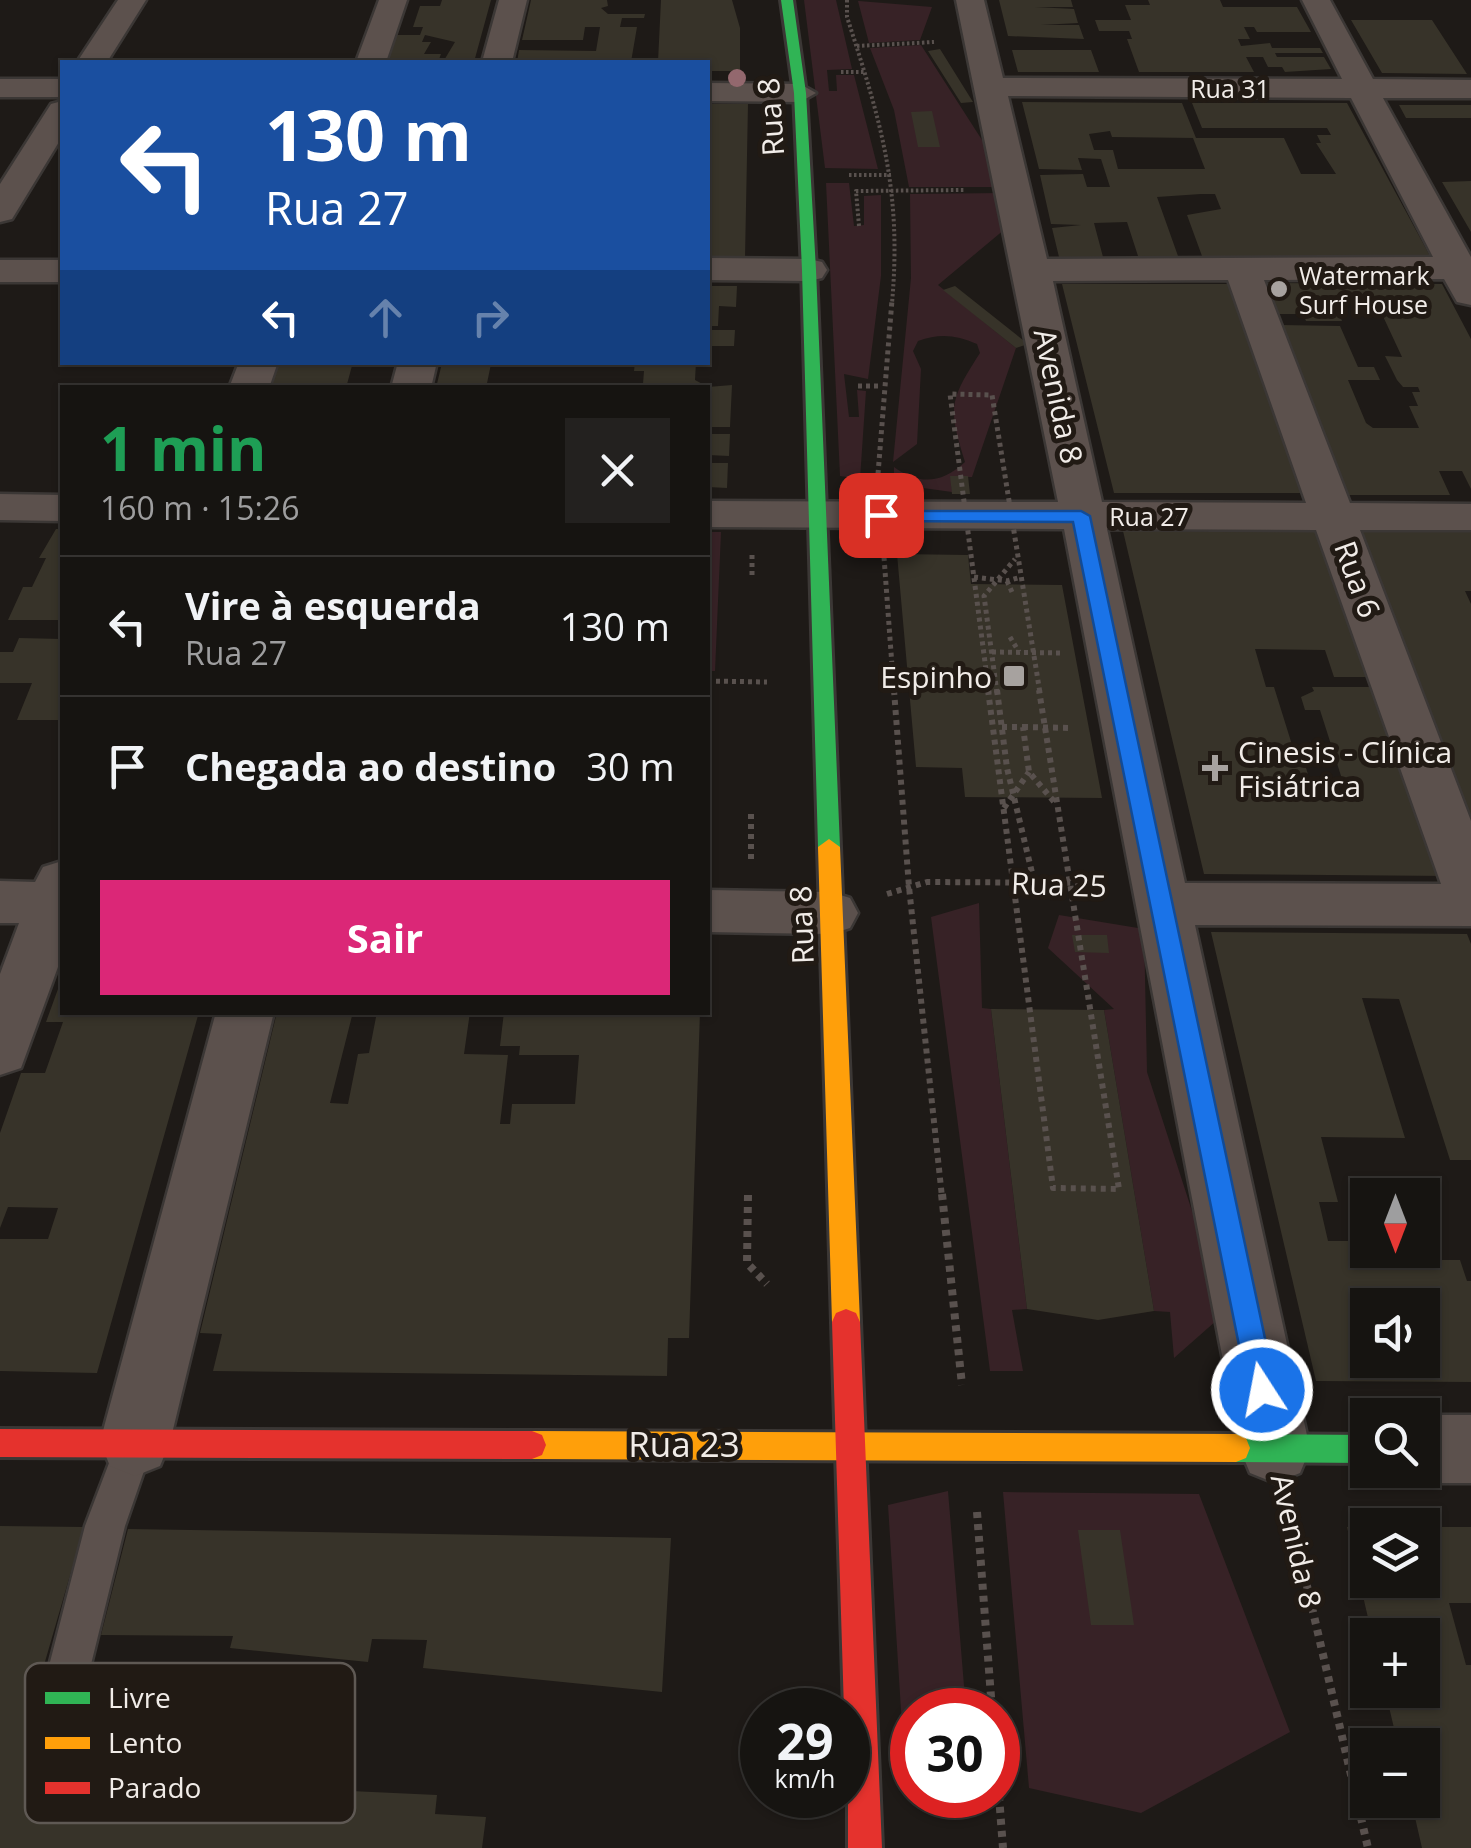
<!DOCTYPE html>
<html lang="pt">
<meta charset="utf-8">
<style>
:root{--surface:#161411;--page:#23211f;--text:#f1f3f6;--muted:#9e9e9f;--line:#353331;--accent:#db2777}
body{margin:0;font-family:"Open Sans",sans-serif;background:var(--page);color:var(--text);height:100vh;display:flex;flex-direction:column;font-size:38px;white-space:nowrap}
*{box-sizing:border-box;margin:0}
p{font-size:32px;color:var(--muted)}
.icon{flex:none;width:55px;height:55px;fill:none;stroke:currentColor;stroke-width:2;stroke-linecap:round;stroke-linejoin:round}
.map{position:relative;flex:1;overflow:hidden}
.sheet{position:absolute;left:60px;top:385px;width:650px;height:630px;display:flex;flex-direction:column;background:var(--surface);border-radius:0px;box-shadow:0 2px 8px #0004,0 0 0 2px var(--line)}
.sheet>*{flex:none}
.guide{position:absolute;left:60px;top:60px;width:650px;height:305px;border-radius:0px;box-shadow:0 2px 8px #0004,0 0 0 2px var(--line);background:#1a4fa0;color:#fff;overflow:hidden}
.needle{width:65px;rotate:180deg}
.fabs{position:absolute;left:1350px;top:1178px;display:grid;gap:20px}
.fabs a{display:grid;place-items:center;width:90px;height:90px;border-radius:0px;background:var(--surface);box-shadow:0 2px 8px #0004,0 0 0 2px var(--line);font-size:50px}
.speed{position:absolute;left:740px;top:1688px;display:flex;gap:20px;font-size:50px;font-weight:700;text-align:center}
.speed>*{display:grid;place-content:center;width:130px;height:130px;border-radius:50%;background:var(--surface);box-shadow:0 2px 8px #0004,0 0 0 2px var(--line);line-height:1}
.speed small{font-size:25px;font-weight:400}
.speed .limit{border:15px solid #d22;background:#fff;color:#111}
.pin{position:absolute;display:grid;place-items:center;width:85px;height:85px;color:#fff;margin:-42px;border-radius:20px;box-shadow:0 5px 15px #0006}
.me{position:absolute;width:110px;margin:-55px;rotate:349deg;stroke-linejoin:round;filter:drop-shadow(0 0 8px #0008)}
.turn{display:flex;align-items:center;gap:35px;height:210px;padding:0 40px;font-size:45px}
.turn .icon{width:130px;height:130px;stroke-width:2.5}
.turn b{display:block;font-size:70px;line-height:85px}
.lanes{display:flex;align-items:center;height:95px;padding:0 40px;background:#0003;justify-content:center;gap:50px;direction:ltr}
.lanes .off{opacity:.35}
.round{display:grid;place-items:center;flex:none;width:105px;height:105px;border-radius:0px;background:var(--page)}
.head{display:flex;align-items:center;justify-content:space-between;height:170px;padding:0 40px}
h1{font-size:60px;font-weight:700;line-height:75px;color:#1e9e55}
.cta{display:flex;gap:20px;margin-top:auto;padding:20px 40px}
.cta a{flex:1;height:115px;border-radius:0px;background:var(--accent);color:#fff;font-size:40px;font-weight:700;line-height:115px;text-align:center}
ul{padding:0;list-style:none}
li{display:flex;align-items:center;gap:30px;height:140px;padding:0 40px;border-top:2px solid var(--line)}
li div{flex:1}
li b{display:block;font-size:38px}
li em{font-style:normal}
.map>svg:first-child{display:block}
.green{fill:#372226}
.building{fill:#373329;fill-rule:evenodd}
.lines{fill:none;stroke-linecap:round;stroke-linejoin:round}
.lane-casing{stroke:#3b3735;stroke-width:5}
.street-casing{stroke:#3b3735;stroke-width:5}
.fast-casing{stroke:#3b3735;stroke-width:6}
.slow-casing{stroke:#3b3735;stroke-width:6}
.jam-casing{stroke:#3b3735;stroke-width:6}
.path-far3{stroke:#59514e;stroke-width:4;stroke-dasharray:2.5 2.5;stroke-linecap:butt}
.path-far2{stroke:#59514e;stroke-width:5;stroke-dasharray:4 4;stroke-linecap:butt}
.path-far1{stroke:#59514e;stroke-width:6;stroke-dasharray:5 5;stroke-linecap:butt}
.path{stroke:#59514e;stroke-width:8;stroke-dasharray:6 6;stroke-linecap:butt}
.lane{fill:#5c514d;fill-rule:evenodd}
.street{fill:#5c514d;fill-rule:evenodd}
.fast{fill:#30b455;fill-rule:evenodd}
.slow{fill:#ff9f0a;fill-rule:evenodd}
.jam{fill:#e5322d;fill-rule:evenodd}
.tree{fill:#93686e}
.route{fill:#1a73e8;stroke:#114b97;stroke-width:2.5}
.poi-dot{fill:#a7a29f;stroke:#211a14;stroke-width:4}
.labels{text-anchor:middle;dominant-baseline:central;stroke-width:10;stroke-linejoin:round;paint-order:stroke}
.far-street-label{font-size:25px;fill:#f1ece8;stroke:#211a14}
.far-poi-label{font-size:25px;fill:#f1ece8;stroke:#211a14;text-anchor:start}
.street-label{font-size:30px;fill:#f1ece8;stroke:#211a14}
.poi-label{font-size:30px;fill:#f1ece8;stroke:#211a14;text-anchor:end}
.near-street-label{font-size:35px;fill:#f1ece8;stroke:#211a14}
.key{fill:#211a14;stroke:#5f5954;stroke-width:2.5}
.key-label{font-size:28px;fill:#f1ece8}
</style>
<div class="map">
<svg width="1471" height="1848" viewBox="0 0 1471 1848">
<rect width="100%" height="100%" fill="#1e1a17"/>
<path class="green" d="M804,0H836L852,69L827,70L829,91H837L836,75H854L878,169L825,168Z
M858,1H859L932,7L920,40L869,43Z
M921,45L991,154L1000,187H909L894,110L870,48Z
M826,183H849L854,226L864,225V196L881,195V276L868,379L844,374L849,417H859L857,390L866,391L860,479L840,476Z
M1003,193L1011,224L938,285L1016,348L972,477H951L952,492L894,484V467C919,485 941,484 965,462C948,408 949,401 980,353L977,344C956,335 940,333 918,341L913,351L921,369L917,444L893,462L911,278L910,194Z
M708,532H721L715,671H708Z
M979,903L982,1008L991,1009L1027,1309L1012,1310L1023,1371H990L931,917Z
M1059,915L1144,929L1147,1072L1225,1313L1174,1358L1170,1312L1154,1311L1104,1010L1114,1009L1048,948Z
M948,1491L966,1710H912V1759L904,1757L888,1505Z
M1003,1492L1199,1494L1290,1732L1141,1813L1029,1788Z"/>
<path class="building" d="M442,0H491L474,62H443L455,42L425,35L422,42H431L424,54H441L438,62H387L397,35H420L423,27H413L420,6H440Z
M531,0H607L608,6L601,8L608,14H645L644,18H622L620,27H637L631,62H517L519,50L596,51L600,27H585L583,40H522Z
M661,0H732L740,28V71H708V62H658Z
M999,0H1071L1073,7H1035L1074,9L1078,23L1041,25H1079L1084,39L1008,36Z
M1148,0H1220L1223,7H1297L1311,32H1257L1254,27H1244L1250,39H1238L1241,46L1270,43L1272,48H1320L1323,53H1275L1277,57H1324L1331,69L1285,72L1282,67H1268L1263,57H1246L1254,72H1139L1127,39H1132L1129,31H1099L1095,20H1131L1125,5H1150Z
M1351,20H1432L1467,74L1382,73Z
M940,49L973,102L961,103L928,51Z
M1012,50H1091L1099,72H1018Z
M1022,102L1182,103L1196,138L1112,137L1110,131L1089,134L1094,150H1113L1118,169H1205L1193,138H1284L1301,174H1336L1316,143H1321L1317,135H1331L1327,128H1202L1192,103H1347L1430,256H1202L1187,215L1221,209L1215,194H1201L1157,197L1178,256H1138L1127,222L1094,223L1103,257H1059L1052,228L1081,225L1051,224L1040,175L1083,174L1087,187H1110L1101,159L1078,158L1082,170L1039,169Z
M708,104H748L745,259H708Z
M1399,105H1471V118H1406Z
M932,111L940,147H918L911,112Z
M1471,181V232L1442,182Z
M1265,283L1442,284L1471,339V489L1462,471H1439L1450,495H1347L1281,325L1340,326L1358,367H1374L1380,380H1348L1366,423L1373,428H1419L1409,406H1418L1412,392H1420L1418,387H1403L1397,380L1385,356L1402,357L1381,312H1371L1364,298H1332L1342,321H1306L1303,314H1277Z
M1062,284H1233L1313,493H1114Z
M708,286H737L736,307L719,306L718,326H708Z
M955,286L1028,344L1016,348L943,290Z
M708,330H735L734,346H708Z
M277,362H353L346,388H268Z
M635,362H696L695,380L708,387L732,385L730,427H708V388H648L643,384L644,371H634Z
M442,363L491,364L486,388H436Z
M708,434H730L729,456L708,455Z
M708,463H728L727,488L708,487Z
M950,476H968L970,494H952Z
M56,529H62V620H8L23,587H32L46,558H39Z
M1123,531L1325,532L1378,677H1334L1325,650L1255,649L1266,687H1274L1293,748H1300L1310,781H1302L1308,800L1363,801L1355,779H1342L1320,710H1305L1301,697L1314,691L1312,687H1382L1450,876L1204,874Z
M1357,532H1471V591H1465L1471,604V829Z
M897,554L968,555L971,584L1062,585L1102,798L965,797L962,768L916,767Z
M19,638L62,639V720H17L32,683H0V652H13Z
M1211,932L1467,934L1471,944V1160H1450L1399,999L1362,998L1405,1138L1321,1137L1338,1202H1319L1328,1241H1368V1250L1419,1254L1421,1260H1460L1467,1281H1471V1382L1316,1381ZM1368,1305H1422V1360H1368Z
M1072,935H1107L1109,953L1075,952Z
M62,978V1012H199L97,1373L0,1371V1239H48L58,1208L8,1207L0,1228V1133L21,1073H45L63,1022H46Z
M991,1009L1104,1010L1154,1311L1098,1320L1027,1309Z
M277,1012H353L330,1103L348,1104L358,1054L369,1053L377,1012H470L464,1054L508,1055L500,1124H510L512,1104H575L579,1055H519L520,1046H500L504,1012H700L689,1338H668L667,1376L213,1371L222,1334L200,1333Z
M0,1526L84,1527L31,1710H110L105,1730L255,1738L244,1786L437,1795L435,1814L486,1817L482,1848H0Z
M1347,1527H1368V1580H1422V1527H1471V1603H1449L1466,1665H1471V1848H1422L1411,1800H1422V1745H1398L1385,1690H1422V1635H1372Z
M128,1529L671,1538L662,1692L423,1668L427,1640L372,1639L368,1662L230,1648L233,1636L101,1635Z
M1078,1530H1120L1134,1625H1091Z"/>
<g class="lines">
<defs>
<path id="lane" d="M135,1423L148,1429L154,1442L125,1526L83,1697L77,1712L62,1718L47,1712L41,1697L85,1526L122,1429Z"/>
<path id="street" d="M118,0H146L107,62H77Z
M379,0H407L386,62H356Z
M499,0H527L512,62H482Z
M956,0H984L1003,78L1342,79L1302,0H1330L1373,79L1471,80V98H1383L1471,257V305L1457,302L1444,279L1264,280L1350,503L1471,504V530H1360L1471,821V926L1195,925L1310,1449L1300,1473L1275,1483L1250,1473L1240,1449L1064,529L708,527V501L1058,502ZM1008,96L1351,98L1433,257L1047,259ZM1228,280L1306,503L1102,502L1053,281ZM1107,529L1316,530L1441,884L1185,883Z
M0,79H62V97H0Z
M708,83L800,84L816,93L800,102L708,101Z
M62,101V137L12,219L0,222V184L51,104Z
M708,258L809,259L822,262L827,270L822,278L809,281L708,280Z
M0,260H62V282H0Z
M239,362H278L269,388H229Z
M398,362H437L431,388H391Z
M0,494L62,495V521L0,520Z
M62,861V956L21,1068L0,1075V974L19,923H0V881L35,882L43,867Z
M708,890L831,892L850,898L858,913L850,928L831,934L708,932Z
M216,1012H274L170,1442L160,1466L135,1476L110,1466L100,1442Z
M1422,1415H1471V1483H1422L1397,1473L1396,1470H1422Z"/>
<path id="fast" d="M781,0H793L806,93L816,270L840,847L829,855L818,847L802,270L794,93Z
M1236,1434L1368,1435V1463L1236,1462L1226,1458L1222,1448L1226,1438Z"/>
<path id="slow" d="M829,839L840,847L860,1322L856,1331L846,1335L836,1331L832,1322L818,847Z
M532,1431L1236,1434L1246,1438L1250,1448L1246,1458L1236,1462L532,1459L522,1455L518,1445L522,1435Z"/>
<path id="jam" d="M846,1309L856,1313L860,1322L882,1848H848V1710H844L832,1322L836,1313Z
M0,1429L532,1431L542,1435L546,1445L542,1455L532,1459L0,1457Z"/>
</defs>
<use href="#lane" class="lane-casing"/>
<use href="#street" class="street-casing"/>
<use href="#fast" class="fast-casing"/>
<use href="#slow" class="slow-casing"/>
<use href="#jam" class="jam-casing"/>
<path class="path-far3" d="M847,0V17C881,122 902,190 892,303
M857,46L934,42
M841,72H865
M849,175H891
M859,226L856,191L964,190"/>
<path class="path-far2" d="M858,386H882
M878,474L892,300
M752,555V579
M884,557L894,693
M974,577L1007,581L1021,577
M1007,581L1012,592
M1010,637L1019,652
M992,652L1061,653
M708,681L767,682
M989,693L950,394L992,395L1040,693
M997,693L984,596L1015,559"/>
<path class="path-far1" d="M894,690L909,887L942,1197
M988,690L1053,1188L1119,1189L1039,690
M997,690L1007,768L1034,881
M1002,727H1023L1029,772L1056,804
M1023,727L1072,728
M1004,808L1029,772
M751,814V862
M887,894L927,882L1103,883"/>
<path class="path" d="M942,1194L962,1385
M748,1195L747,1263L767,1284
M977,1512L992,1710
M1290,1513L1368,1848
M998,1783L1003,1848"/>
<use href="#lane" class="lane"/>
<use href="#street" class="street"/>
<use href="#fast" class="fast"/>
<use href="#slow" class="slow"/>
<use href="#jam" class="jam"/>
</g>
<circle class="tree" cx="737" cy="78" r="9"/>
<path class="route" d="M874,511H1081L1090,516L1276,1390L1272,1399L1262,1403L1252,1399L1248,1390L1073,522L881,521L874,519Z"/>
<g class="poi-dot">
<circle cx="1279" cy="289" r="10"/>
<rect x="1002" y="664" width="24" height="24" rx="5"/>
<path d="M1210 753h10v10h10v10h-10v10h-10v-10h-10v-10h10z"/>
</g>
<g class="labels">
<g class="far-street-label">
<text x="1230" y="88">Rua 31</text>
<text x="1149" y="516">Rua 27</text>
</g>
<g class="far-poi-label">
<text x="1299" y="275">Watermark<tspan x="1299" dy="29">Surf House</tspan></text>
</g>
<g class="street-label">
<text transform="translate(770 117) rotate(-94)">Rua 8</text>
<text transform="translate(1059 396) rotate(78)">Avenida 8</text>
<text transform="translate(1358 579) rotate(70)">Rua 6</text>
<text transform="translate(1059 884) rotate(2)">Rua 25</text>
<text transform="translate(801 925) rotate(-92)">Rua 8</text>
<text transform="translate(1297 1541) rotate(77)">Avenida 8</text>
</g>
<g class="poi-label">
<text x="992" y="676">Espinho</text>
<text x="1238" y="751" text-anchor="start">Cinesis - Clínica<tspan x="1238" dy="34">Fisiátrica</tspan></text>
</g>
<g class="near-street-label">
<text x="684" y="1443">Rua 23</text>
</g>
</g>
<rect x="25" y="1663" width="330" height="160" rx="15" class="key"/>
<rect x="45" y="1692" width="45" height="12" fill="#30b455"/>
<rect x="45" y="1737" width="45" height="12" fill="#ff9f0a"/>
<rect x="45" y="1782" width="45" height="12" fill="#e5322d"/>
<g class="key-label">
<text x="108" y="1708">Livre</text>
<text x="108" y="1753">Lento</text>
<text x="108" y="1798">Parado</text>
</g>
</svg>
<div class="fabs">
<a><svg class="needle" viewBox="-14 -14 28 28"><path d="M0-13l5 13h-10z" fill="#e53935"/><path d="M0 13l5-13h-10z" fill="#9e9e9f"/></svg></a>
<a><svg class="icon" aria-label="sound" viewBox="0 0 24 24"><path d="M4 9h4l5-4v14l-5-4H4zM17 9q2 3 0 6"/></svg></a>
<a><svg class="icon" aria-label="search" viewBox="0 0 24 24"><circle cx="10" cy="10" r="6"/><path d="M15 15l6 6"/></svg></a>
<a><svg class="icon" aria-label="layers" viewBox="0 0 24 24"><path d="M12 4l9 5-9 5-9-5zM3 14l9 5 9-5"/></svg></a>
<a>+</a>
<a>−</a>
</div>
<div class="speed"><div>29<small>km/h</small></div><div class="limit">30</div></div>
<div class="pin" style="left:881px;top:515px;background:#d93025"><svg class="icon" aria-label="arrive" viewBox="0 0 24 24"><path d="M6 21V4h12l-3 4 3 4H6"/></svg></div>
<svg class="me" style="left:1262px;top:1390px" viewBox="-20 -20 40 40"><circle r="17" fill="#1a73e8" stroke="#fff" stroke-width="3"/><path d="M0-11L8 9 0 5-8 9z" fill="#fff"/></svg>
<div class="guide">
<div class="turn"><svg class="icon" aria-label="left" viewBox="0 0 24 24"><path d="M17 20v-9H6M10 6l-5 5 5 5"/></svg><div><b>130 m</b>Rua 27</div></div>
<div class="lanes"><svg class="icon" aria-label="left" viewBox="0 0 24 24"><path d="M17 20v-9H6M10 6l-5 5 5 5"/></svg><svg class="icon off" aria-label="ahead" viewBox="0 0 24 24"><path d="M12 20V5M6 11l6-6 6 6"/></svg><svg class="icon off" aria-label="right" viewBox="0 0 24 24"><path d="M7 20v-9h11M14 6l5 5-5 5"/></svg></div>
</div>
<section class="sheet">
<div class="head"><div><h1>1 min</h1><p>160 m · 15:26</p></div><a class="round"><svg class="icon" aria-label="close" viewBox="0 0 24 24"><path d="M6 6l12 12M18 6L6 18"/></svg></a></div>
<ul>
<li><svg class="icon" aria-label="left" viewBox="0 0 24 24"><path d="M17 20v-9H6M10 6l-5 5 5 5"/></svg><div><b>Vire à esquerda</b><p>Rua 27</p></div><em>130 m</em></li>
<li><svg class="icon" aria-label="arrive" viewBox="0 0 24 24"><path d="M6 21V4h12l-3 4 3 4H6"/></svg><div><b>Chegada ao destino</b></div><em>30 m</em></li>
</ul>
<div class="cta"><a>Sair</a></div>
</section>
</div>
